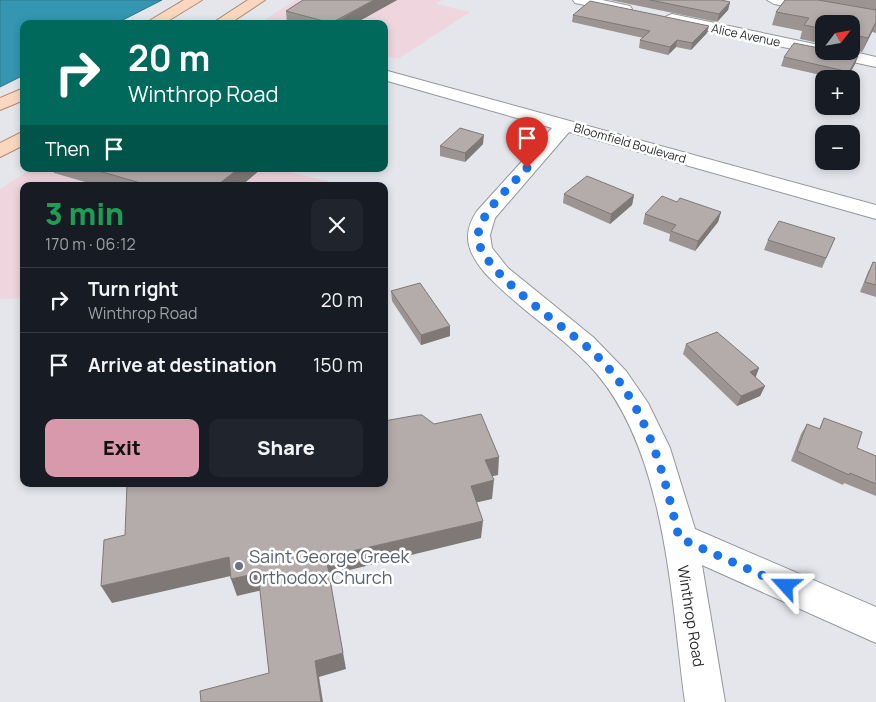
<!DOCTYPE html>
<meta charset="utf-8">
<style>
:root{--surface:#171b24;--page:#20242c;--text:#f1f3f6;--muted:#9ea1a6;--line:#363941;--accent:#d899ad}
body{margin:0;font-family:Manrope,sans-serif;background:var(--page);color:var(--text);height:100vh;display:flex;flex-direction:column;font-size:19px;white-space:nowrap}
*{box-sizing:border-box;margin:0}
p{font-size:16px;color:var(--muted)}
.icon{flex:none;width:28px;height:28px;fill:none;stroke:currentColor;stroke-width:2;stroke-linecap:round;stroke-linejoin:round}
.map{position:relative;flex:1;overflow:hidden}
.sheet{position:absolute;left:20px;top:182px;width:368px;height:305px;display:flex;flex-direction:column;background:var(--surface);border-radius:10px;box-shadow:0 2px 8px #0003}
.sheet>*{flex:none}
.banner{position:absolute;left:20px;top:20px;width:368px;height:152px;border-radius:10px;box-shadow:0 2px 8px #0003;background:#00695c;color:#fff;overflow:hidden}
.needle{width:32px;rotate:59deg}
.buttons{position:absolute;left:815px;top:15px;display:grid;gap:10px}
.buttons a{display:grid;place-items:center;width:45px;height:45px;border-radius:10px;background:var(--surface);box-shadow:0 2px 8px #0003;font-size:25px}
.pin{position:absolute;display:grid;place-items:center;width:42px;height:42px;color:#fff;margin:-51px -21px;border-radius:50% 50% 50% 0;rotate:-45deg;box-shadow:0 0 5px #0007}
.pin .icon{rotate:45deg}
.me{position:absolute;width:55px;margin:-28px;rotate:294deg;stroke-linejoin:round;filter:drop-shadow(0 0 4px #0008)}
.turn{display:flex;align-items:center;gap:18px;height:105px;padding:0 25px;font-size:22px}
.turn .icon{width:65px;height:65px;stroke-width:2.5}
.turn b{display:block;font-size:35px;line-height:42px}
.then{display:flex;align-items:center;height:48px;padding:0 25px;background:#0003;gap:10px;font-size:19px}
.round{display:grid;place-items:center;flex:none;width:52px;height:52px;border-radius:10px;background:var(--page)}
.summary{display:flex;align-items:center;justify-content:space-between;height:85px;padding:0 25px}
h1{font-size:30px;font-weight:800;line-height:38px;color:#1e9e55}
.button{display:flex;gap:10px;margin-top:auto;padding:10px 25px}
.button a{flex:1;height:58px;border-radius:10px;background:var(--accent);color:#111;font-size:20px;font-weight:800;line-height:58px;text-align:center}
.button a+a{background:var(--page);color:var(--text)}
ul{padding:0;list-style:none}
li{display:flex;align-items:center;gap:15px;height:65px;padding:0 25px;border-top:1px solid var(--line)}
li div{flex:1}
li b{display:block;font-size:19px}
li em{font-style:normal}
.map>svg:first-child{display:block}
.commercial{fill:#eed5de}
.water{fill:#3496b1;stroke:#317689}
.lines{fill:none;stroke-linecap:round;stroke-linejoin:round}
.minor-casing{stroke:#94969c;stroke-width:2}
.major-casing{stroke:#b18a70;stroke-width:2}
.minor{fill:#fff;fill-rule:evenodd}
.major{fill:#fbd7bf;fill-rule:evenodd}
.wall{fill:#9b9492}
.shaded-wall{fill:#7e7877}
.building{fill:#b4acaa;stroke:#7e7877}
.route{stroke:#1a73e8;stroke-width:9;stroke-dasharray:0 16.2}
.worship-dot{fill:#6b7280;stroke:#fff;stroke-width:2}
.labels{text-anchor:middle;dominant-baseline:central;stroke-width:5;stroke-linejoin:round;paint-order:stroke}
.far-street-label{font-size:12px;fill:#2a2b2d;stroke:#fff}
.street-label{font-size:15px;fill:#2a2b2d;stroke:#fff}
.near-worship-label{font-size:18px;fill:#5b616d;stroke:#fff;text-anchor:start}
</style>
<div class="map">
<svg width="876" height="702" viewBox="0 0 876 702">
<rect width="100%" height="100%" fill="#e4e6ec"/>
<path class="commercial" d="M296,0H442L436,4L470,12L398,59L384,55V24L261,22Z
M31,169H276L348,186H24V298L0,299V189Z"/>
<path class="water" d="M0,0H162L115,24H24V75L0,87Z"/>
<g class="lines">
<defs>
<path id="minor" d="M573,0H602L630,6L632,9L625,13L575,3Z
M767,0H797L876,14V24L774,4Z
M672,14L824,46V51H850L876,57V67L667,22L664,19L667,16Z
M384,70L876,205V219L569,132L495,218L490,235L492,248L508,268L593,337L626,371L648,403L670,448L695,529L876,607V643L702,565L725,702H685C671,599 666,456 597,374C564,336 519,310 485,273C468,253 461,235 477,211L552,128L384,80Z"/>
<path id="major" d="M184,0H202L163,24H144Z
M248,0H265L229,24H211Z
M24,88V100L0,110V98Z
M24,131V145L0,157V143Z"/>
</defs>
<use href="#minor" class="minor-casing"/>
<use href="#major" class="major-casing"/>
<use href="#minor" class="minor"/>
<use href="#major" class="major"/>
</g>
<path class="wall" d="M303,0H397L354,24H287L286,11Z
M610,0H721L730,2L728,10L717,22Z
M785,0H876V33L872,32L862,52L851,49V24H824V44L800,39L802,31L772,25L776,12Z
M573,15L707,33L691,50L676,47L668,55L639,48L640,40L643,38L572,22Z
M858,56L855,64L847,79H838L781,66L784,57Z
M483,144L465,162L440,156V146Z
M53,169H261L241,186H99L54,173Z
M564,194L634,195L632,205L610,224L563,203Z
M677,202L721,212L718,222L695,251L669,241L670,234L643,224L645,214Z
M835,238L822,268L764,250L768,240Z
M873,262L876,263V297L860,292L868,272Z
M391,291L450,326V336L421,345L392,301Z
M686,344L759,368L755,377L765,386L760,396L737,406L683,354Z
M824,418L857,448L876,456V496L844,483L843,485L791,461L801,434L807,424L819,429Z"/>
<path class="shaded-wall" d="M374,0H397L354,24H332Z
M730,2L728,10L717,22L719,14Z
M876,22L872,32L862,52L868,38Z
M709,26L707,33L691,50L692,43Z
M677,40L676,47L668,55L670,47Z
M858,56L855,64L846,79L849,72Z
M484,135L483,144L465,162V153Z
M238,169H261L241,186H216Z
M634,195L632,205L610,224L611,214Z
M721,212L718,222L695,251L698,241Z
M450,326V336L421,345V335Z
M759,368L755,379L750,372Z
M765,386L760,396L737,406L741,396Z
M499,457L498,475L484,478L485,460Z
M494,480L492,499L470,504L471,486Z
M483,521L481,538L329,575L346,669L319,677L323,702H321L315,661L326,557Z
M229,557L235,575L112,603L101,586Z
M258,573L263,590L237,596L231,579Z"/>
<path class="building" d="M303,0H374L331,23L286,11Z
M650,0H721L730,2L719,14Z
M785,0H818L876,10V22L868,38L855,35H851V24H824V29L804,25L809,18L776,12Z
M590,1L709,26L692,43L677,40L670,47L640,40L650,31L573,15Z
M794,43L824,49V51H836L858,56L849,72L784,57Z
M460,128L484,135L465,153L440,146Z
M92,169H238L216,186H151Z
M587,176L634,195L611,214L564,194Z
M662,196L677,202L680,198L721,212L698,241L671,231L676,225L645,214Z
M779,221L835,238L826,258L768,240Z
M873,262L876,263V285L865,282Z
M420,283L450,326L421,335L391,291Z
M717,332L759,368L750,372L765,386L741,396L686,344Z
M481,414L499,457L485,460L494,480L471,486L483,521L326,557L343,653L315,661L321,702H201L200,691L269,673L258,573L231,579L229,557L101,586L104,540L125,535L127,484H384V421L418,415H422L434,424Z
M824,418L862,432L857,448L876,456V484L850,473L849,475L797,451L807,424L820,429Z"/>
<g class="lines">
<path class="route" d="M527,168C512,185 477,215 478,238C480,272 570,330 595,354C647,404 663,470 679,538L786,586"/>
</g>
<circle class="worship-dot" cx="239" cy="566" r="5"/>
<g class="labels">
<g class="far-street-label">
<text transform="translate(746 35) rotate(12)">Alice Avenue</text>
<text transform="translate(630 143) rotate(16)">Bloomfield Boulevard</text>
</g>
<g class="street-label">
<text transform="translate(691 616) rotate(81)">Winthrop Road</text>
</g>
<g class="near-worship-label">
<text x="249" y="556">Saint George Greek<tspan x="249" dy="21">Orthodox Church</tspan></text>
</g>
</g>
</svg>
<div class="buttons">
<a><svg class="needle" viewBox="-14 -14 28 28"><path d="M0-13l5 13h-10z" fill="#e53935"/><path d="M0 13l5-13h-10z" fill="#9ea1a6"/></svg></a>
<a>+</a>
<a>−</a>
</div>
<div class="pin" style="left:527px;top:168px;background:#d93025"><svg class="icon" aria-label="arrive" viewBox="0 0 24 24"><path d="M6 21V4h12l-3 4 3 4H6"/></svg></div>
<svg class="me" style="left:786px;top:586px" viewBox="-20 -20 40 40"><path d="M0-17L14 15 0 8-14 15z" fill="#1a73e8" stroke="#fff" stroke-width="4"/></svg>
<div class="banner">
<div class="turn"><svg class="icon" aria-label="right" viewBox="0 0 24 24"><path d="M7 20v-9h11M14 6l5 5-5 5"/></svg><div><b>20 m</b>Winthrop Road</div></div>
<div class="then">Then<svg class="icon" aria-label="arrive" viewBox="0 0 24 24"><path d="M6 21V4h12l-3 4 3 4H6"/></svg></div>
</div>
<section class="sheet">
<div class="summary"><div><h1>3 min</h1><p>170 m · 06:12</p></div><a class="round"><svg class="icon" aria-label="close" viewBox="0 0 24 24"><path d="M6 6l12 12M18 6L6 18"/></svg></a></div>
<ul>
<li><svg class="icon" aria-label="right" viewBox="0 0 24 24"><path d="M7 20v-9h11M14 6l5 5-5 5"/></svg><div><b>Turn right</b><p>Winthrop Road</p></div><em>20 m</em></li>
<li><svg class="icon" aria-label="arrive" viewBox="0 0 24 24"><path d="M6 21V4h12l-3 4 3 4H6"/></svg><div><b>Arrive at destination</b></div><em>150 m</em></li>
</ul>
<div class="button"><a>Exit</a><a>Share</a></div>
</section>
</div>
